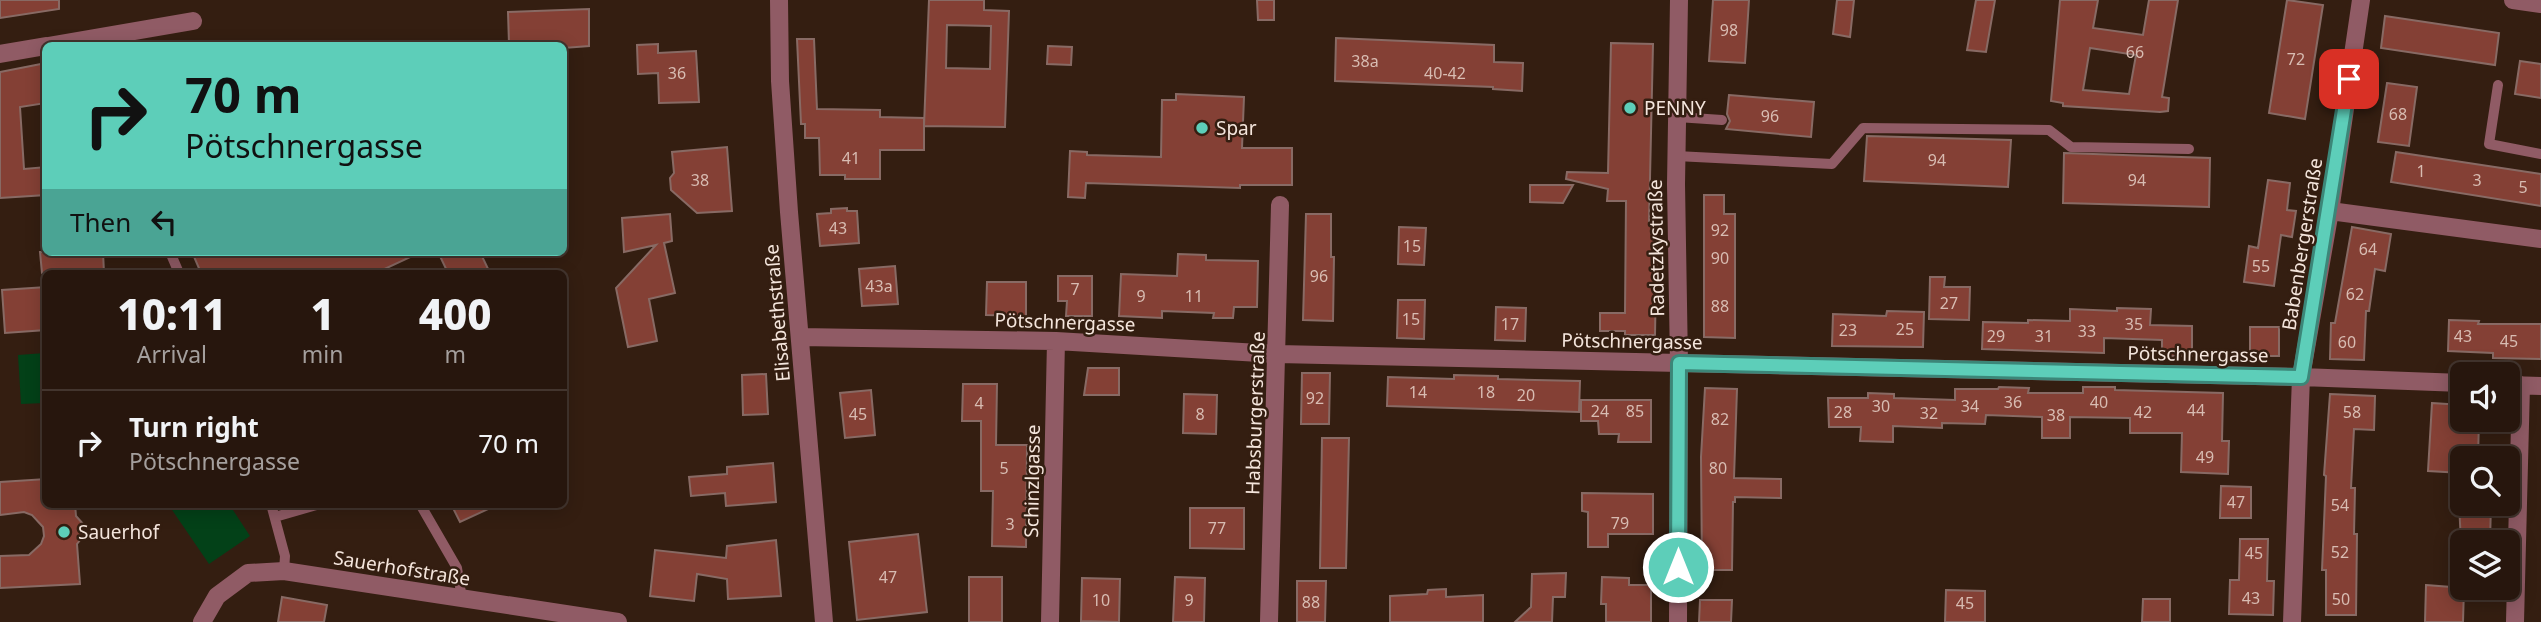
<!DOCTYPE html>
<meta charset="utf-8">
<style>
:root{--surface:#27160d;--page:#33231b;--text:#f1f3f6;--muted:#a49f9d;--line:#43352e}
body{margin:0;font-family:"Noto Sans",sans-serif;background:var(--page);color:var(--text);height:100vh;display:flex;flex-direction:column;font-size:26px;white-space:nowrap}
*{box-sizing:border-box;margin:0}
p{font-size:23px;color:var(--muted)}
.icon{flex:none;width:38px;height:38px;fill:none;stroke:currentColor;stroke-width:2;stroke-linecap:round;stroke-linejoin:round}
.map{position:relative;flex:1;overflow:hidden}
.sheet{position:absolute;left:42px;top:270px;width:525px;height:238px;display:flex;flex-direction:column;background:var(--surface);border-radius:10px;box-shadow:0 4px 18px #0003,0 0 0 2px var(--line)}
.sheet>*{flex:none}
.hud{position:absolute;left:42px;top:42px;width:525px;height:214px;border-radius:10px;box-shadow:0 4px 18px #0003,0 0 0 2px var(--line);background:#5dceb9;color:#111;overflow:hidden}
.buttons{position:absolute;left:2450px;top:362px;display:grid;gap:14px}
.buttons a{display:grid;place-items:center;width:70px;height:70px;border-radius:10px;background:var(--surface);box-shadow:0 4px 18px #0003,0 0 0 2px var(--line);font-size:35px}
.pin{position:absolute;display:grid;place-items:center;width:60px;height:60px;color:#fff;margin:-30px;border-radius:14px;box-shadow:0 4px 10px #0006}
.me{position:absolute;width:77px;margin:-38px;rotate:0deg;stroke-linejoin:round;filter:drop-shadow(0 0 5px #0008)}
.turn{display:flex;align-items:center;gap:24px;height:147px;padding:0 28px;font-size:32px}
.turn .icon{width:91px;height:91px;stroke-width:2.5}
.turn b{display:block;font-size:49px;line-height:60px}
.then{display:flex;align-items:center;height:66px;padding:0 28px;background:#0003;gap:14px;font-size:26px}
.eta{display:flex;justify-content:space-evenly;align-items:center;height:119px;text-align:center}
.eta b{font-size:42px;font-weight:800;line-height:49px}
ul{padding:0;list-style:none}
li{display:flex;align-items:center;gap:21px;height:105px;padding:0 28px;border-top:2px solid var(--line)}
li div{flex:1}
li b{display:block;font-size:26px}
li em{font-style:normal}
.map>svg:first-child{display:block}
.green{fill:#034118}
.building{fill:#844035;stroke:#886a64;stroke-width:2;fill-rule:evenodd}
.lines{fill:none;stroke-linecap:round;stroke-linejoin:round}
.service{stroke:#905b65;stroke-width:10}
.minor{stroke:#905b65;stroke-width:18}
.tertiary{stroke:#905b65;stroke-width:18}
.route-casing{stroke:#3c8678;stroke-width:18}
.route{stroke:#5dceb9;stroke-width:12}
.poi-dot{fill:#5dceb9;stroke:#341e11;stroke-width:2.5}
.labels{text-anchor:middle;dominant-baseline:central;stroke-width:5;stroke-linejoin:round;paint-order:stroke}
.number-label{font-size:16px;fill:#d8bcb2}
.poi-label{font-size:19px;fill:#f4e5dc;stroke:#341e11;text-anchor:start}
.street-label{font-size:19px;fill:#f4e5dc;stroke:#341e11}
</style>
<div class="map">
<svg width="2541" height="622" viewBox="0 0 2541 622">
<rect width="100%" height="100%" fill="#341e11"/>
<path class="green" d="M45,353V403L21,404L18,355Z
M168,504H229L250,536L209,564Z"/>
<path class="building" d="M0,0H59V9L0,18Z
M929,0H984V10L1009,11L1005,127L924,126V150H880V179H845V175H820L819,138H805V124H801L797,39H814L817,109L880,110V117L924,118V126ZM947,25L991,26L990,69L946,68Z
M1257,0H1274V20H1258Z
M1713,0H1749L1745,63L1709,61Z
M1837,0H1854L1850,37L1833,34Z
M1976,0H1995L1986,52L1967,50Z
M2060,0H2098L2093,28L2143,35L2149,0H2178L2162,97L2169,98L2168,111L2160,112L2063,106V103L2051,101ZM2090,48L2136,55L2129,94L2083,90Z
M2287,0L2323,5L2305,119L2269,113Z
M589,9V46L564,48V46L509,44L508,12Z
M2385,16L2499,33L2495,65L2381,48Z
M1336,38L1494,45V62L1523,63L1522,91L1493,89V87L1335,81Z
M1611,43L1653,44L1649,223H1657L1655,335H1625V331H1600V313H1625L1626,201H1607L1608,189L1566,179L1567,172L1608,173Z
M658,44V53L696,51L699,102L659,103L658,73L638,74L637,45Z
M1048,46L1072,47L1071,65L1047,64Z
M2520,61L2541,64V98L2515,94Z
M46,63V103L20,107L24,169L46,167V195L0,198V72Z
M2387,83L2417,87L2409,146L2378,142Z
M1176,94L1244,97L1242,148H1292V185H1240V188L1086,183L1085,198L1068,197L1070,151L1087,152V155L1161,157L1162,100H1176Z
M1729,95L1814,102L1811,137L1726,129L1730,121L1727,114Z
M1867,136L2011,140L2008,187L1864,181Z
M727,147L732,211L697,213L671,190L670,178L674,173L672,152Z
M2396,152L2541,174V206L2391,182Z
M2064,153L2210,158L2209,207L2063,203Z
M2268,180L2290,183L2287,210L2296,211L2292,237L2281,235L2274,286L2244,282L2249,246L2258,248Z
M1530,185H1573L1563,203L1530,202Z
M1704,195H1724V214H1735V338L1704,337Z
M847,208V211H857L859,243L820,246L817,214L831,213V209Z
M670,214L672,241L664,243L675,293L649,299L657,341L628,347L616,288L656,245L624,252L622,218Z
M1306,214H1331V257H1334L1333,321L1303,320Z
M1399,227L1426,228L1424,265L1398,264Z
M2352,227L2391,234L2385,271L2375,269L2369,311H2366L2364,360L2330,359L2331,323H2335Z
M40,252H103L104,273H42Z
M192,252H421L376,273H201Z
M438,252H480L490,273H448Z
M1178,254L1206,255V260L1258,261L1257,307H1234L1233,318H1213L1214,313L1162,311V318L1119,316L1121,274L1177,276Z
M895,266L898,304L862,306L859,269Z
M1058,276H1092V316H1066L1067,301H1058Z
M1930,277H1945L1944,287H1970L1969,320L1929,319Z
M987,282H1026V316L986,315Z
M46,287V330L5,333L2,290Z
M1398,300H1425L1424,339L1397,338Z
M1496,307L1526,308L1525,341L1495,340Z
M2117,308L2151,309L2150,325L2192,326V356H2162V340L2104,338V353L1982,349L1983,322L2028,323V320L2070,321V309L2117,311Z
M1887,311L1924,312L1923,347L1832,346L1833,314L1886,316Z
M2449,320L2479,321L2478,324H2541V359L2493,358V353L2448,351Z
M2250,327H2279V356H2250Z
M1088,368H1119V395H1084Z
M1302,373H1330L1329,424H1301Z
M766,374L768,414L743,415L742,375Z
M1454,375L1498,376V379L1580,381L1579,412L1387,406L1388,377L1454,379Z
M963,384H997L996,445H1027L1026,547L992,546L993,491H981V421H962Z
M1999,387L2029,388L2028,393H2083V387H2115V390L2223,393L2222,441H2229L2228,474L2181,472L2182,433H2130V418L2070,417V438H2042V417L1986,415L1985,424L1942,423V428L1893,426V442L1860,441L1861,427H1829L1828,398H1868V393L1894,394V398L1955,400V389H1998Z
M1705,388L1737,389L1734,478L1781,479V498L1735,497V502H1733L1732,570H1702L1701,457Z
M871,390L875,435L845,438L840,393Z
M1184,394L1217,395L1216,434L1183,433Z
M2330,394L2375,396L2374,430L2354,429L2351,488H2355L2354,534H2357L2356,615H2326V570H2322L2326,476L2324,475Z
M1581,400H1651V442H1618L1619,434H1599L1598,421H1581Z
M2432,403L2462,405V420H2479L2478,458H2462V473L2428,471Z
M1322,438H1349L1346,568H1320Z
M773,463L776,502L726,506L725,493L691,496L689,477L727,474V467Z
M46,479V504H75L76,516L84,525L85,534L77,544L80,584L0,588V556L29,555L41,544L44,536L43,527L32,515L24,512L0,515V482Z
M2221,486L2251,487V518H2220Z
M1582,493L1653,494V534H1608V547H1588V512L1582,511Z
M451,504H499L460,522Z
M2459,504H2491L2490,542H2461Z
M1190,508H1244V549L1190,548Z
M918,534L927,612L857,620L849,542Z
M2240,539H2268L2267,581H2274L2273,615L2229,614L2230,580H2239Z
M776,540L781,596L728,599L727,579L697,574L694,601L650,596L655,550L726,558L727,546Z
M1566,573L1565,597H1553L1552,622H1515L1531,607L1532,574Z
M969,577H1002V622H969Z
M1175,577L1205,578L1204,622H1173Z
M1602,577L1629,578V585H1651V622H1606V604H1601Z
M1082,578L1120,579L1119,622L1081,621Z
M1297,581H1326L1325,622H1297Z
M2426,585L2464,588L2463,622H2425Z
M1446,589V597L1483,595V622H1390V596L1427,594L1428,590Z
M1946,590L1985,591V622H1945Z
M282,597L327,605L324,622H278Z
M2143,599H2170V622H2142Z
M1700,600H1732L1731,622H1699Z"/>
<g class="lines">
<path class="service" d="M2498,85L2489,144L2541,154
M1677,117L1722,120
M1676,156L1832,164L1863,128L2049,130L2071,147L2189,149
M170,252L179,273
M271,504L285,556L284,571
M420,504L457,568L462,599
M275,517L320,504"/>
<path class="minor" d="M779,0L780,81L789,212L824,622
M48,46L193,21
M0,54L46,46
M2330,211L2541,239
M800,337L1056,341L1278,354L2301,377L2462,383
M2508,385L2541,386
M202,622L217,596L248,573L284,571L618,622
M1050,622L1056,341
M1269,622L1280,205
M1678,622L1679,363L1676,184L1679,0
M2292,622L2301,377L2330,211L2361,0
M2515,622L2521,385"/>
<path class="tertiary" d="M2513,0L2541,4"/>
</g>
<g class="lines">
<defs>
<path id="route" d="M1678,567L1679,363L2301,377L2349,79"/>
</defs>
<use href="#route" class="route-casing"/>
<use href="#route" class="route"/>
</g>
<g class="poi-dot">
<circle cx="1630" cy="108" r="7"/>
<circle cx="1202" cy="128" r="7"/>
<circle cx="64" cy="532" r="7"/>
</g>
<g class="labels">
<g class="number-label">
<text x="1729" y="30">98</text>
<text x="2135" y="52">66</text>
<text x="2296" y="59">72</text>
<text x="1365" y="61">38a</text>
<text x="677" y="73">36</text>
<text x="1445" y="73">40-42</text>
<text x="2398" y="114">68</text>
<text x="1770" y="116">96</text>
<text x="851" y="158">41</text>
<text x="1937" y="160">94</text>
<text x="2421" y="171">1</text>
<text x="700" y="180">38</text>
<text x="2137" y="180">94</text>
<text x="2477" y="180">3</text>
<text x="2523" y="187">5</text>
<text x="838" y="228">43</text>
<text x="1720" y="230">92</text>
<text x="1412" y="246">15</text>
<text x="2368" y="249">64</text>
<text x="1720" y="258">90</text>
<text x="2261" y="266">55</text>
<text x="1319" y="276">96</text>
<text x="879" y="286">43a</text>
<text x="1075" y="289">7</text>
<text x="2355" y="294">62</text>
<text x="1141" y="296">9</text>
<text x="1194" y="296">11</text>
<text x="1949" y="303">27</text>
<text x="1720" y="306">88</text>
<text x="1411" y="319">15</text>
<text x="1510" y="324">17</text>
<text x="2134" y="324">35</text>
<text x="1905" y="329">25</text>
<text x="1848" y="330">23</text>
<text x="2087" y="331">33</text>
<text x="1996" y="336">29</text>
<text x="2044" y="336">31</text>
<text x="2463" y="336">43</text>
<text x="2509" y="341">45</text>
<text x="2347" y="342">60</text>
<text x="1418" y="392">14</text>
<text x="1486" y="392">18</text>
<text x="1526" y="395">20</text>
<text x="1315" y="398">92</text>
<text x="2013" y="402">36</text>
<text x="2099" y="402">40</text>
<text x="979" y="403">4</text>
<text x="1881" y="406">30</text>
<text x="1970" y="406">34</text>
<text x="2196" y="410">44</text>
<text x="1600" y="411">24</text>
<text x="1635" y="411">85</text>
<text x="1843" y="412">28</text>
<text x="2143" y="412">42</text>
<text x="2352" y="412">58</text>
<text x="1929" y="413">32</text>
<text x="858" y="414">45</text>
<text x="1200" y="414">8</text>
<text x="2056" y="415">38</text>
<text x="1720" y="419">82</text>
<text x="2205" y="457">49</text>
<text x="1004" y="468">5</text>
<text x="1718" y="468">80</text>
<text x="2236" y="502">47</text>
<text x="2340" y="505">54</text>
<text x="1620" y="523">79</text>
<text x="1010" y="524">3</text>
<text x="1217" y="528">77</text>
<text x="2340" y="552">52</text>
<text x="2254" y="553">45</text>
<text x="888" y="577">47</text>
<text x="2251" y="598">43</text>
<text x="2341" y="599">50</text>
<text x="1101" y="600">10</text>
<text x="1189" y="600">9</text>
<text x="1311" y="602">88</text>
<text x="1965" y="603">45</text>
</g>
<g class="poi-label">
<text x="1644" y="108">PENNY</text>
<text x="1216" y="128">Spar</text>
<text x="78" y="532">Sauerhof</text>
</g>
<g class="street-label">
<text transform="translate(2302 244) rotate(-81)">Babenbergerstraße</text>
<text transform="translate(1656 248) rotate(-91)">Radetzkystraße</text>
<text transform="translate(777 313) rotate(-95)">Elisabethstraße</text>
<text transform="translate(1065 322) rotate(2)">Pötschnergasse</text>
<text transform="translate(1632 341) rotate(1)">Pötschnergasse</text>
<text transform="translate(2198 354) rotate(1)">Pötschnergasse</text>
<text transform="translate(1255 413) rotate(-88)">Habsburgerstraße</text>
<text transform="translate(1032 481) rotate(-89)">Schinzlgasse</text>
<text transform="translate(402 568) rotate(9)">Sauerhofstraße</text>
</g>
</g>
</svg>
<div class="buttons">
<a><svg class="icon" aria-label="sound" viewBox="0 0 24 24"><path d="M4 9h4l5-4v14l-5-4H4zM17 9q2 3 0 6"/></svg></a>
<a><svg class="icon" aria-label="search" viewBox="0 0 24 24"><circle cx="10" cy="10" r="6"/><path d="M15 15l6 6"/></svg></a>
<a><svg class="icon" aria-label="layers" viewBox="0 0 24 24"><path d="M12 4l9 5-9 5-9-5zM3 14l9 5 9-5"/></svg></a>
</div>
<div class="pin" style="left:2349px;top:79px;background:#d93025"><svg class="icon" aria-label="arrive" viewBox="0 0 24 24"><path d="M6 21V4h12l-3 4 3 4H6"/></svg></div>
<svg class="me" style="left:1678px;top:567px" viewBox="-20 -20 40 40"><circle r="17" fill="#5dceb9" stroke="#fff" stroke-width="3"/><path d="M0-11L8 9 0 5-8 9z" fill="#fff"/></svg>
<div class="hud">
<div class="turn"><svg class="icon" aria-label="right" viewBox="0 0 24 24"><path d="M7 20v-9h11M14 6l5 5-5 5"/></svg><div><b>70 m</b>Pötschnergasse</div></div>
<div class="then">Then<svg class="icon" aria-label="left" viewBox="0 0 24 24"><path d="M17 20v-9H6M10 6l-5 5 5 5"/></svg></div>
</div>
<section class="sheet">
<div class="eta">
<div><b>10:11</b><p>Arrival</p></div>
<div><b>1</b><p>min</p></div>
<div><b>400</b><p>m</p></div>
</div>
<ul>
<li><svg class="icon" aria-label="right" viewBox="0 0 24 24"><path d="M7 20v-9h11M14 6l5 5-5 5"/></svg><div><b>Turn right</b><p>Pötschnergasse</p></div><em>70 m</em></li>
</ul>
</section>
</div>
